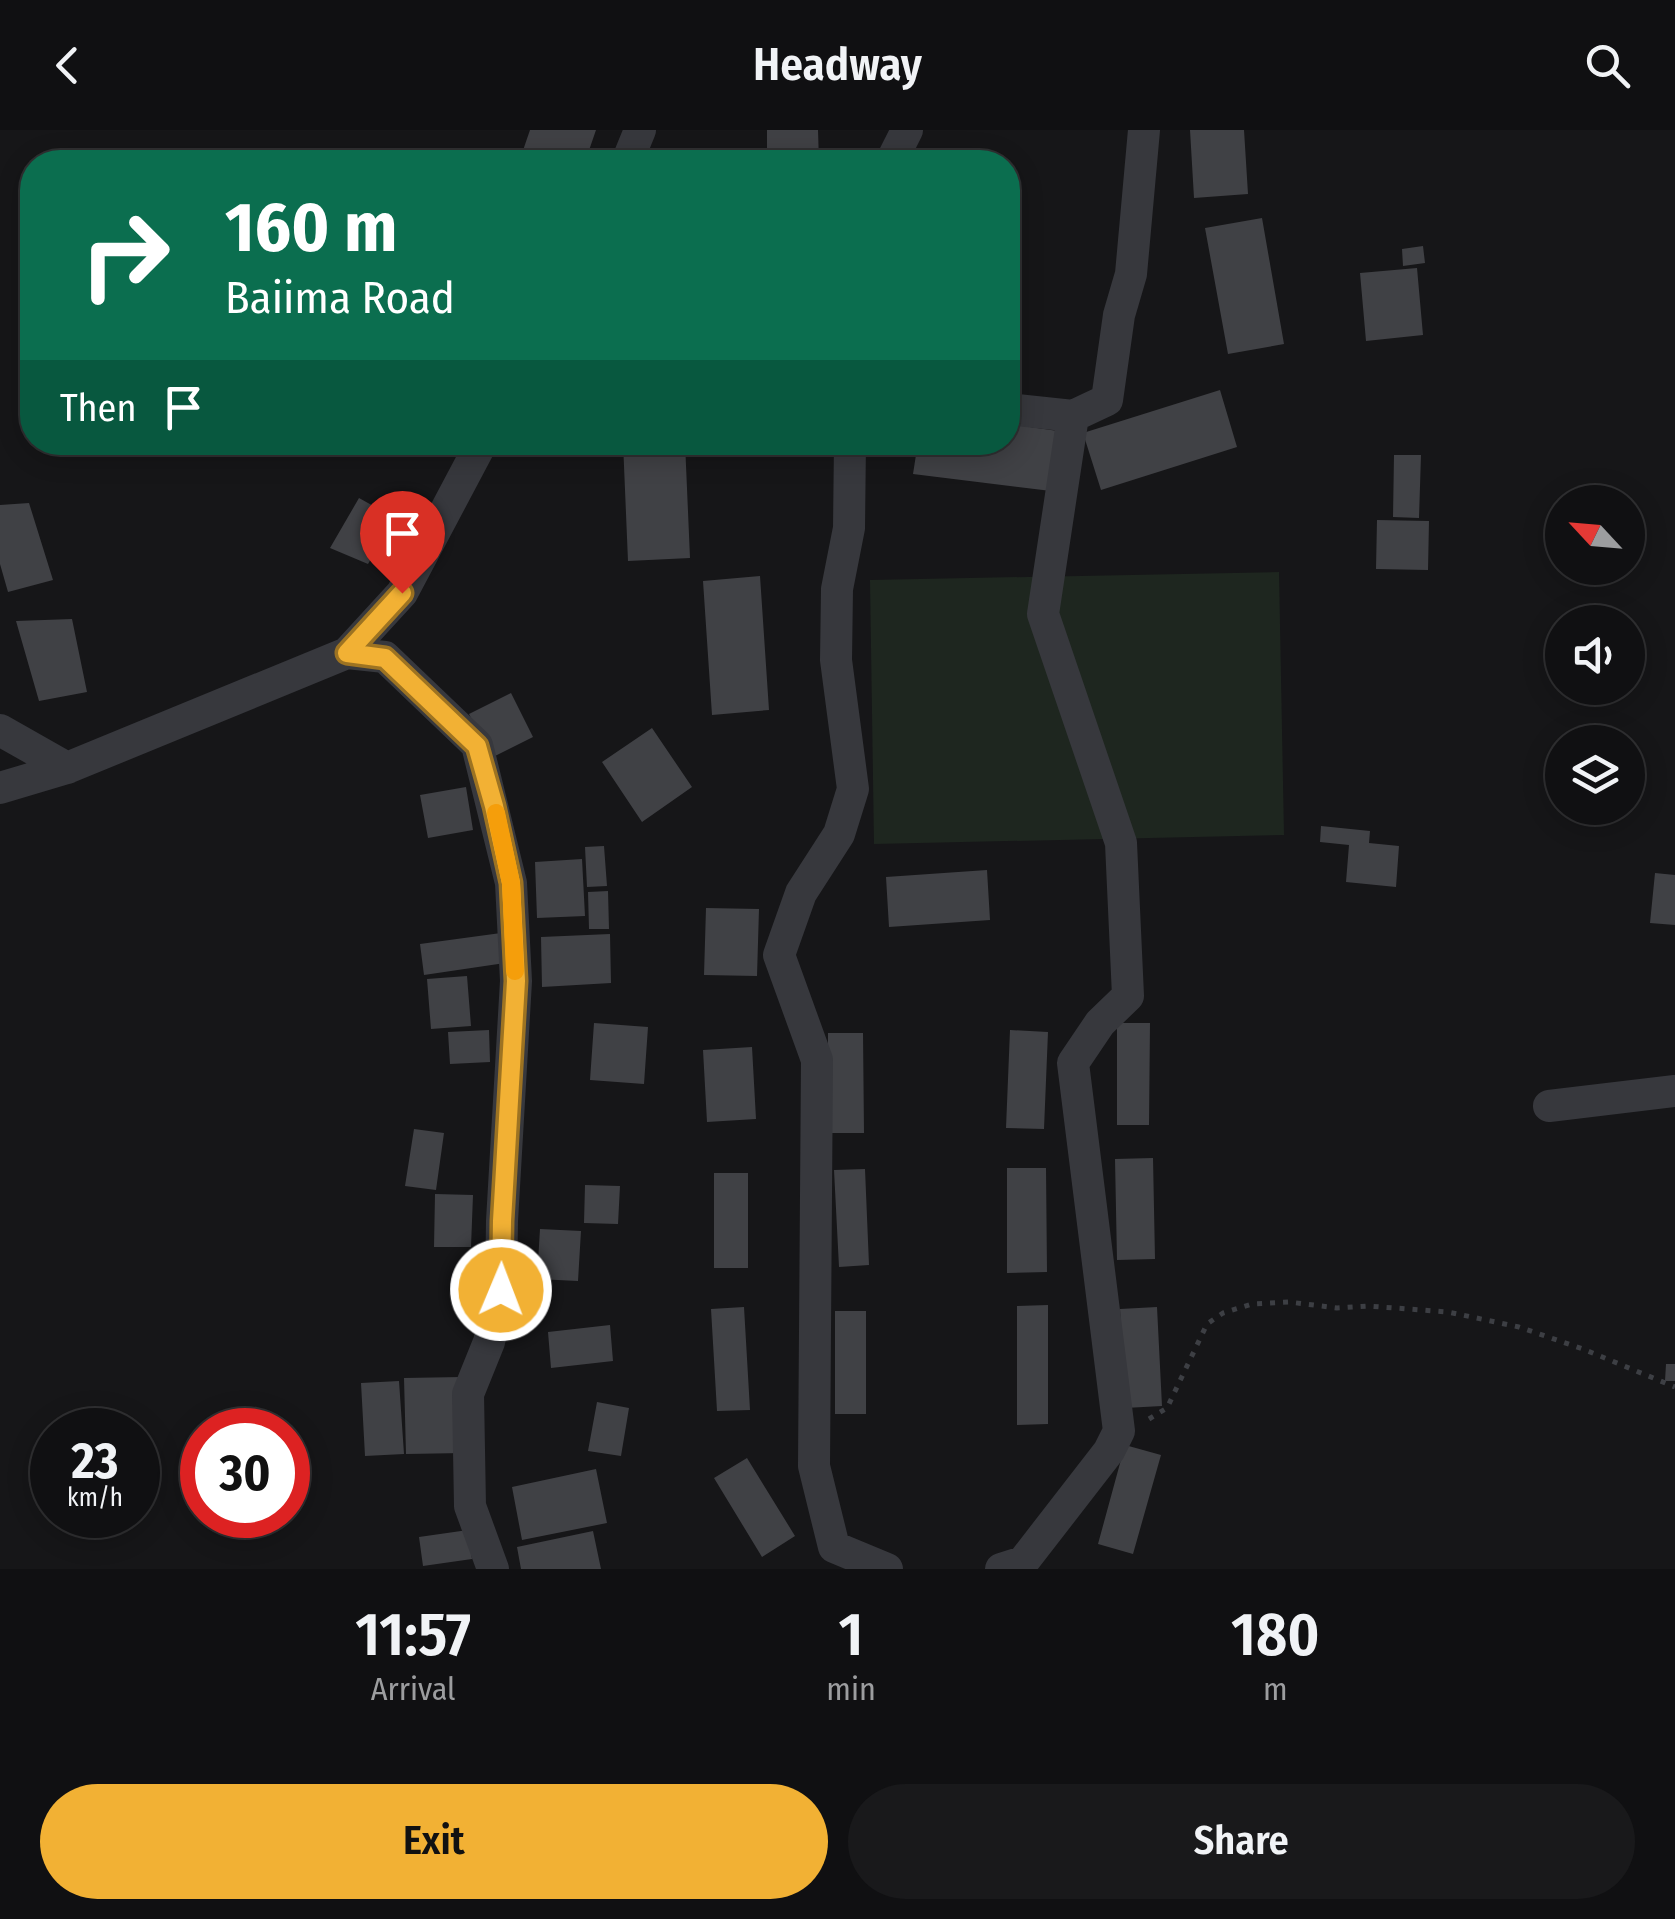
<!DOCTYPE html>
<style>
:root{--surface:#101012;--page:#19191b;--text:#f1f3f6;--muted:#9c9d9f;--line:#303032;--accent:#f2b134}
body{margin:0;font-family:"Fira Sans Condensed",sans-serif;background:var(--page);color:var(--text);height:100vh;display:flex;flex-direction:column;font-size:38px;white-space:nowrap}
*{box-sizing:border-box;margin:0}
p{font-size:32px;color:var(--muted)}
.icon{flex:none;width:55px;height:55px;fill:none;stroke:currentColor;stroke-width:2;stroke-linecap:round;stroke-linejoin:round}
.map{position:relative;height:1439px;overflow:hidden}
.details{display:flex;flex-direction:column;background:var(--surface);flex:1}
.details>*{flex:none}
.hud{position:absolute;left:20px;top:20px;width:1000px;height:305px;border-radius:40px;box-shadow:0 5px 25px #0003,0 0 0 2px var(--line);background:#0b6e4f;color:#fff;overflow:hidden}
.needle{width:65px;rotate:296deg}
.fabs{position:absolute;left:1545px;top:355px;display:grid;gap:20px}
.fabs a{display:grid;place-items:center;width:100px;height:100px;border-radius:50%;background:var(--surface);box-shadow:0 5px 25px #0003,0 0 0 2px var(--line);font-size:50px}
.speed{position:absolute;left:30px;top:1278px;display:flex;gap:20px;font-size:50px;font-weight:700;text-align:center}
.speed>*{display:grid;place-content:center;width:130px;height:130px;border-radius:50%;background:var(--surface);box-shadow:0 5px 25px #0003,0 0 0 2px var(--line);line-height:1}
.speed small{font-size:25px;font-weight:400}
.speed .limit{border:15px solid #d22;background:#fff;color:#111}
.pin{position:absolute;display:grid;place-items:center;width:85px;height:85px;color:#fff;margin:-102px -42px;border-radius:50% 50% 50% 0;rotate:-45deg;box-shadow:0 0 10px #0007}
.pin .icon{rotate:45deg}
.me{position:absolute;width:110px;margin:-55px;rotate:1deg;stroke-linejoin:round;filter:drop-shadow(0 0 8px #0008)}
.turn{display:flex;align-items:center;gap:35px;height:210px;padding:0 40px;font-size:45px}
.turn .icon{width:130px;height:130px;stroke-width:2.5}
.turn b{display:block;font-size:70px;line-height:85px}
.then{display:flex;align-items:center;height:95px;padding:0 40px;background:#0003;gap:20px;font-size:38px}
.eta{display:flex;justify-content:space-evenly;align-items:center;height:170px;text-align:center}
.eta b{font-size:60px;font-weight:600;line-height:70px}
.cta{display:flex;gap:20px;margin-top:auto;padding:20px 40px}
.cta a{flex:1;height:115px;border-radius:60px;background:var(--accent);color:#111;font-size:40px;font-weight:600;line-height:115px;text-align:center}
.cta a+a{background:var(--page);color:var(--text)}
header{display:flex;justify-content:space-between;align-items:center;height:130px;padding:0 40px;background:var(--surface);font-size:45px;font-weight:600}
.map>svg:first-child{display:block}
.green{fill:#1e261f}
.building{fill:#404145}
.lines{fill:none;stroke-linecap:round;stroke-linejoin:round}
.path{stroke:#3d3f44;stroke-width:5;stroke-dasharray:5 8;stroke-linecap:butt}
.minor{stroke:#37383d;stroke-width:32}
.route-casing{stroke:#9d7322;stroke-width:25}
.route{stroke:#f2b134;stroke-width:18}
.slow{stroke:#f59e0b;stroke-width:18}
</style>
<header><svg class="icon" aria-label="back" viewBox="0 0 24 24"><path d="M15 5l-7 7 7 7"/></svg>Headway<svg class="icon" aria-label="search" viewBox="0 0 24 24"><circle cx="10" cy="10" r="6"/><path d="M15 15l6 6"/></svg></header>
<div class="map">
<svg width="1675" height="1439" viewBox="0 0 1675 1439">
<rect width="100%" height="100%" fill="#161618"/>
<path class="green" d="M1279,442L1284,705L874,714L870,450Z"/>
<path class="building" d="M530,0H596L585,32H519Z
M767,0H818L819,32H767Z
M1190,0H1244L1248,64L1194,68Z
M1262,88L1284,214L1228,224L1205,98Z
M1423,116L1425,133L1403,136L1402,119Z
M1417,138L1423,205L1366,211L1360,143Z
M1220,260L1237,317L1101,360L1083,303Z
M1008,294L1058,301L1051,361L913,344L918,312H1008Z
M623,312H685L690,428L628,431Z
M1394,325H1421L1419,388L1393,387Z
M359,368L395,388L368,434L330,418Z
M29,373L53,450L8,462L0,434V375Z
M1377,390L1429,391L1428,440L1376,439Z
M760,446L769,580L712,585L703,451Z
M72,489L87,562L39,571L16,491Z
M511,563L533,607L491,628L469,584Z
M652,598L692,657L642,692L602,632Z
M466,657L473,700L428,708L420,665Z
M1321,696L1370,701L1369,713L1399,716L1396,757L1346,752L1349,715L1320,712Z
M604,716L607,756L587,757L585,717Z
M582,729L585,786L537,788L535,732Z
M987,740L990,790L889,797L886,747Z
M1655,743L1675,745V795L1650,793Z
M608,761L609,799H589L588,762Z
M706,778L759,779L757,846L704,845Z
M501,803L505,833L424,845L420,814Z
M610,804L611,853L542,857L541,807Z
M467,846L471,896L431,899L427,849Z
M594,893L648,897L644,954L590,950Z
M1117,893H1150L1149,995H1117Z
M489,900L490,932L450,934L448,902Z
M1010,900L1048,902L1044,999L1006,998Z
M828,903H863L864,1003H828Z
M752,917L756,989L707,992L703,920Z
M414,999L444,1003L436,1060L405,1056Z
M1153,1028L1155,1129L1117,1130L1115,1029Z
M1007,1038H1046L1047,1142L1007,1143Z
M865,1039L869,1135L839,1137L834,1040Z
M714,1043H748V1138H714Z
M585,1055L620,1056L618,1094L584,1093Z
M435,1064L473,1065L471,1117H434Z
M540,1099L581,1101L578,1151L537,1149Z
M492,1162V1181H454V1163Z
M1048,1175V1294L1017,1295V1176Z
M744,1177L750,1280L717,1281L711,1179Z
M1157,1177L1162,1276L1125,1278L1120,1179Z
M835,1181H866V1284H835Z
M610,1195L613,1231L551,1238L548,1202Z
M1666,1234H1675V1251H1665Z
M462,1247L464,1323L406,1324L404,1248Z
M399,1251L404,1324L365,1326L361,1253Z
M597,1272L629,1278L621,1326L588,1321Z
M1125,1315L1161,1325L1133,1424L1098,1414Z
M747,1328L795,1406L762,1427L714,1348Z
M596,1339L607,1393L522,1410L512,1357Z
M468,1400L472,1429L423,1436L419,1407Z
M593,1401L601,1439H521L517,1417Z"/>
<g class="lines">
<path class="path" d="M1149,1289L1167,1278L1207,1194L1223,1183L1252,1174L1289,1172L1337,1178L1368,1176L1448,1182L1519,1197L1583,1219L1675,1257"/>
<path class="minor" d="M627,32L640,0
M891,32L907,0
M1008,279L1073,286L1107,270L1119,185L1131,144L1144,0
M850,312L849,398L837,459L836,530L853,659L839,704L801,763L779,825L817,930L814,1336L834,1417L887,1439
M347,523L385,527L477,615L511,753L516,851L502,1091L501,1160L489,1212L468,1264L470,1376L493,1439
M0,600L67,638
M0,658L67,638L347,523L402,463L482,312
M1549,976L1675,961
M1001,1439L1023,1432L1109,1321L1119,1301L1073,933L1100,893L1128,866L1121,713L1043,484L1073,286"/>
</g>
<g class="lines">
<defs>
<path id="route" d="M402,463L347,523L385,528L477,616L494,676L511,753L516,851L502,1091L501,1160"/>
</defs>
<use href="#route" class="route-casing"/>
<use href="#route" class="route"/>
<path class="slow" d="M496,683L511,753L515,841"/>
</g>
</svg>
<div class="fabs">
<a><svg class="needle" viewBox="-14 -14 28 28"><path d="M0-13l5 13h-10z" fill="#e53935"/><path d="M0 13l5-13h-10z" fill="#9c9d9f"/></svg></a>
<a><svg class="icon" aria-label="sound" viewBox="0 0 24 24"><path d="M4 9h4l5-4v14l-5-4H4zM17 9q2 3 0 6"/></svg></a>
<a><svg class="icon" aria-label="layers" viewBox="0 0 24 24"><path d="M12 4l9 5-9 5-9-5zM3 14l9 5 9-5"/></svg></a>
</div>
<div class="speed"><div>23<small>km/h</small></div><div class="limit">30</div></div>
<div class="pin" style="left:402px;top:463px;background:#d93025"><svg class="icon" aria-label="arrive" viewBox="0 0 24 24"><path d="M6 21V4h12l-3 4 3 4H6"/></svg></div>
<svg class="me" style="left:501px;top:1160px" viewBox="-20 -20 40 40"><circle r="17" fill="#f2b134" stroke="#fff" stroke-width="3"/><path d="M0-11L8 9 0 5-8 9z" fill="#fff"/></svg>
<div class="hud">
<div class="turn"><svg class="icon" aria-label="right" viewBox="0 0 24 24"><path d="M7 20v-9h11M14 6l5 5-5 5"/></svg><div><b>160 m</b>Baiima Road</div></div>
<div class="then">Then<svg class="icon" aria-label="arrive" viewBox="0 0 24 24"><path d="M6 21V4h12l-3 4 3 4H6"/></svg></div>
</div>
</div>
<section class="details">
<div class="eta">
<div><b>11:57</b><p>Arrival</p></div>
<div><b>1</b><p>min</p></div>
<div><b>180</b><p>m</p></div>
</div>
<div class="cta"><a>Exit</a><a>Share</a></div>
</section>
